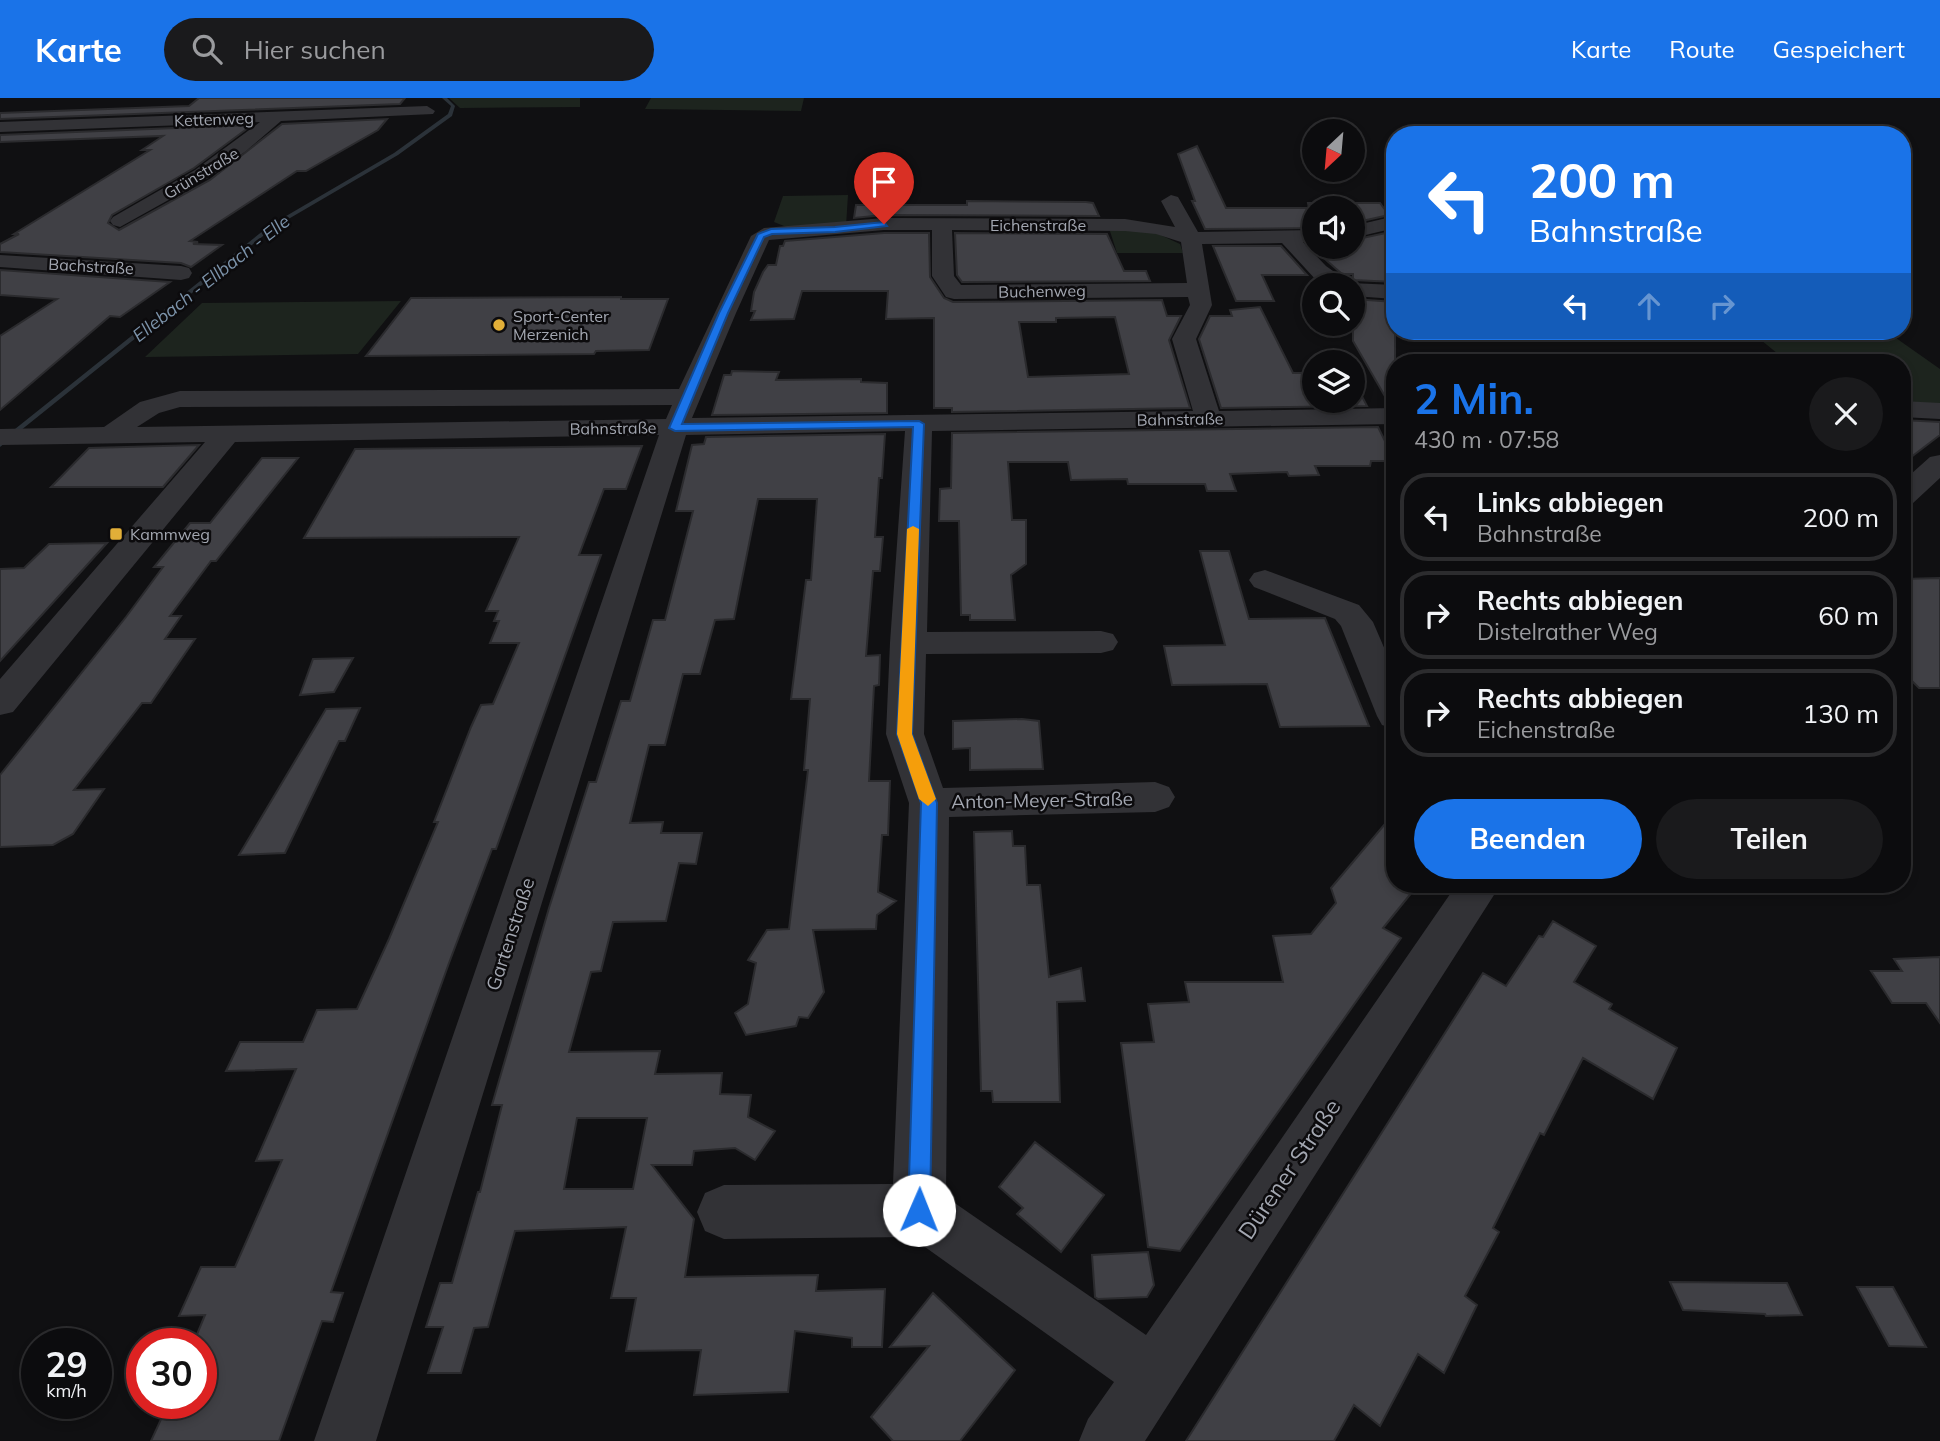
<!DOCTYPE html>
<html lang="de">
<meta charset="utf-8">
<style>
:root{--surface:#0c0c0e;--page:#1a1a1c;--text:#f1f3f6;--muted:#9a9b9e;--line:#2c2c2e;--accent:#1a73e8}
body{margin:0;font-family:Mulish,sans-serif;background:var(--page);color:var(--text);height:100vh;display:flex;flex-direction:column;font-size:26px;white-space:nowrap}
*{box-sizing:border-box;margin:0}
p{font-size:23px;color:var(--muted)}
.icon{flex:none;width:38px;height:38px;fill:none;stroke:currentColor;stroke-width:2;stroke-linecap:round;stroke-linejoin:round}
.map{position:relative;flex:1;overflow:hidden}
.details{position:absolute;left:1386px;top:256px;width:525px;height:539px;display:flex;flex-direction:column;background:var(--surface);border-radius:28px;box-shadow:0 4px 10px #0003,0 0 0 2px var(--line)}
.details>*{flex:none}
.top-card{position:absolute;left:1386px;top:28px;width:525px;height:214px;border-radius:28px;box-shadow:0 4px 10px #0003,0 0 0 2px var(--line);background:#1a73e8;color:#fff;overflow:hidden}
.needle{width:46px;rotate:206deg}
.fabs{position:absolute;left:1302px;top:21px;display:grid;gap:14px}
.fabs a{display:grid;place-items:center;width:63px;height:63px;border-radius:50%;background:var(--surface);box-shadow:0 4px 10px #0003,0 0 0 2px var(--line);font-size:35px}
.speed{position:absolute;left:21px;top:1230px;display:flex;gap:14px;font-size:35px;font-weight:700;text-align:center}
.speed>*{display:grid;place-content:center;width:91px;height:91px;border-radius:50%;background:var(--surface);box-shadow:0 4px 10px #0003,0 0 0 2px var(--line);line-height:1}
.speed small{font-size:18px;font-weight:400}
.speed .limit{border:10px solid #d22;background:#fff;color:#111}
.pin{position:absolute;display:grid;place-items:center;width:60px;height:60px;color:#fff;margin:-72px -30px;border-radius:50% 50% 50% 0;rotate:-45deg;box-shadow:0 0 7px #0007}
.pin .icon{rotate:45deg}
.me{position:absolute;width:77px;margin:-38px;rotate:1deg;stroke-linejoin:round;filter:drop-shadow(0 0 5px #0008)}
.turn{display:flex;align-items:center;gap:24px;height:147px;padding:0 28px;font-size:32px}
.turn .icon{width:91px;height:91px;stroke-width:2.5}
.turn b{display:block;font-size:49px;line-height:60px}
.lanes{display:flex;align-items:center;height:66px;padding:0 28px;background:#0003;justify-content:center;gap:35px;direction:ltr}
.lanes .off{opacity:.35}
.round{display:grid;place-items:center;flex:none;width:74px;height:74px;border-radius:37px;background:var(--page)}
.summary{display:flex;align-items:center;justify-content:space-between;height:119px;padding:0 28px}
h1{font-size:42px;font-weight:700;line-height:52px;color:var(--accent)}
.action{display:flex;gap:14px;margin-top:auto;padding:14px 28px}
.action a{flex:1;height:80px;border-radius:42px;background:var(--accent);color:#fff;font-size:28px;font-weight:700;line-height:80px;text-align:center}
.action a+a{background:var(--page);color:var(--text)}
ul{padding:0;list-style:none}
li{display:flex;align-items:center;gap:21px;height:88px;margin:0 14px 10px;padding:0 14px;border:4px solid var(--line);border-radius:28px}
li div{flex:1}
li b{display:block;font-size:26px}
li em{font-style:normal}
header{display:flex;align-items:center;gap:42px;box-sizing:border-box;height:98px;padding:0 35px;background:var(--accent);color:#fff}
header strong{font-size:33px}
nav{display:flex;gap:38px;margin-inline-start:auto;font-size:24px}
.search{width:490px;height:63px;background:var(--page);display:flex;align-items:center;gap:18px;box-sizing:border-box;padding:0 24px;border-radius:38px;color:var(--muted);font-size:26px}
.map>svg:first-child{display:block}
.green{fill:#1d241e}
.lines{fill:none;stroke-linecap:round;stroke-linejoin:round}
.stream{fill:#2b3239;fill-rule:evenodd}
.building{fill:#404045;stroke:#2b2b2e;stroke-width:2;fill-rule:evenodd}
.minor{fill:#323236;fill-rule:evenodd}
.route{fill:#1a73e8;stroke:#114b97;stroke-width:2}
.slow{fill:#f59e0b}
.poi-dot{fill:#e2af38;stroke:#0c0b0d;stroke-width:2.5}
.labels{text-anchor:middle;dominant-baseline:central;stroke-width:5;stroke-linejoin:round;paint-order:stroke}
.far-street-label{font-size:16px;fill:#a3a7b1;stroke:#0c0b0d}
.far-poi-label{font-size:16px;fill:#a3a7b1;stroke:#0c0b0d;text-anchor:start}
.far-water-label{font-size:18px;font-style:italic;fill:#7c93aa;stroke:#0c0b0d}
.street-label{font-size:19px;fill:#a3a7b1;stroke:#0c0b0d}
.near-street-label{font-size:23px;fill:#a3a7b1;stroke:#0c0b0d}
</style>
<header>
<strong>Karte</strong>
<div class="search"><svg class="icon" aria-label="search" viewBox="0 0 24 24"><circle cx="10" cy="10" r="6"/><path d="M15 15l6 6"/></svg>Hier suchen</div>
<nav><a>Karte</a><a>Route</a><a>Gespeichert</a></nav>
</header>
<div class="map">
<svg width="1940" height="1343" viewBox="0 0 1940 1343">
<rect width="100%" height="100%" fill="#101012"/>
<path class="green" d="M449,0H580V9L460,10Z
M651,0H804L801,13L645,11Z
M848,97L846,128L789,130L774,124L783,98Z
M1109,130L1154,134L1180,146L1183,155H1117Z
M401,203L358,256L145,259L202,205Z
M1886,233L1940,271V307L1902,305V264H1788L1751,234Z"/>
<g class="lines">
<path class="stream" d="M442,0H447L455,8L452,18L398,57L273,130L0,349V343L269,128L394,55L448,16L451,8Z"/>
</g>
<path class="building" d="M199,0H405L400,6L0,21V15L189,8Z
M387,21L378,32L306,73H297L190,143L198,144L193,146L222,147L191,169L181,165L0,154V146L19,136H14L150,52H142L163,38L0,44V37L252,27L194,70L112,117L108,125L119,132L210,82L282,26Z
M1197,48L1226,110H1309L1308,105H1380L1389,117L1353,125V110H1314V130L1205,131L1192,103H1195L1178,56Z
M967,103L1086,104L1093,105L1099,118L884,117L854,120L856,107H967Z
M1395,133V184L1353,182V176H1342L1309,147L1353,149V142Z
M884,135H929L930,179L944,200L953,204L1162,202L1167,218H1181L1169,242L1190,310L952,314V310H934V220L886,221L888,193H802L794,221L751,222L755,213H751L754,194L763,174L768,167H776L780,148H783L785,143ZM1115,219L1129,276L1028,279L1019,224H1056V220Z
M955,135L1107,136L1124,173H1146L1150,183L962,184L957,177Z
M1213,148H1281L1307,177H1262L1274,203H1236Z
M0,172L170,184L120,219L110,218L0,312V238L57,201L0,197Z
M621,199V201H668L649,252L596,253L594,256L366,258L411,200Z
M1353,201L1395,204V307H1390L1353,243Z
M1260,209L1293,275H1314V303H1353V281L1367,308L1221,310L1199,241L1210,218H1232L1230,212Z
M732,273L779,274L776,282L861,281V284L887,285V315L712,317L724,277H731Z
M1902,322L1940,324V337L1902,366Z
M1378,329L1395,363H1371L1370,368H1315L1319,377L1289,378L1287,374L1230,376L1236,393H1207L1205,386H1128L1127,381L1071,382L1068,364H1008L1012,422H1026V466L1011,477L1015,522H970V517H961L959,423H939L940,391L951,390L952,335Z
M885,336L882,380H879L875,439H883L880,473H873L866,558L880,557L879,587L874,588L869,683H890L888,737H882L878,794L896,803L877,817L876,831L813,832L824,894L808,920L799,919L796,928L746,937L735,915L748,906L756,865L748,862L767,832L789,831L808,672H804L810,601H791L806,482H811L817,401H758L734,521L715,522L700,576H683L665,647H649L630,725L663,724L661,735H702L696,766L679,765L666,823L613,824L601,873L591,874L569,954L660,953L655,976L722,975L720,996L751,997L748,1019L775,1033L755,1062L735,1050L694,1053L692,1067H652L694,1121L685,1179L818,1177L816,1193L885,1191L882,1249H852V1240L795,1233L788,1294L694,1297L701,1252L626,1253L636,1200H611L626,1129L515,1133L488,1229L474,1230L461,1275H428L443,1229H426L440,1185H452L478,1094H480L502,1007H492L549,810L589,684H596L621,603H630L653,522H665L693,413H676L692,347L704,346L706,339ZM577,1020H647L633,1091H564Z
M199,347L163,389H51L89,350Z
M642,348L626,391H604L579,457H601L496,751H492L449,865L331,1194L343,1195L333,1224L322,1223L279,1343H151L168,1306H201V1246H193L205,1217L179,1218L201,1169H235L282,1062L256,1063L296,971L226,973L240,944H303L317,912L357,911L389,841L438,724H434L471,629L481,607L493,606L519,545H490L499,523H494L498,513H486L519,439L304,440L355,351Z
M262,360H298L216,463H211L170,518H181L165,541H195L151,605H142L74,692L104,691L73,736L53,747L0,749V677L126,519L163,469H154L190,425H210Z
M107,445L0,563V471L24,470L49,446Z
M1200,453H1229L1249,521L1325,520L1369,628L1280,629L1267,586L1172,587L1164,548L1225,547Z
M1940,480V590H1919L1902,573V481Z
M353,560L334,594L300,597L313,561Z
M360,610L345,643H339L285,755L239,757L326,611Z
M1022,621L1039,623L1043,671L970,672V650L953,651V623Z
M1395,714V786L1417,788L1383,830L1401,840L1180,1153L1148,1149L1121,945L1154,944L1148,906L1189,904L1185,884H1283L1273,838L1311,836L1336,805L1331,790Z
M1012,733L1013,748H1025L1027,787H1040L1049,879L1081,870L1085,903L1057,904L1060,1004H993L992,993H981L974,734Z
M1553,823L1596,848L1574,884L1612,906L1609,911L1677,950L1653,1001L1583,960L1544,1037L1540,1035L1493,1130L1499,1134L1465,1198L1477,1207L1444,1275L1418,1256L1380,1328L1354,1307L1334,1343H1186L1483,875L1506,888L1539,838L1543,839Z
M1940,859V925L1926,905H1892L1871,873H1902L1894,861Z
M1035,1044L1104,1097L1061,1154L1017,1116L1023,1110L999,1089Z
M1148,1154L1154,1187L1147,1199L1098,1201L1095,1199L1092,1157Z
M1670,1184L1787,1185L1802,1217L1766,1218L1765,1216L1683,1212Z
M1857,1189H1893L1926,1249L1889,1248Z
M933,1195L1015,1272L960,1343H893L871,1319L929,1248L890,1249Z"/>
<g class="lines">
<path class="minor" d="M427,8L435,13L433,16L281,23L246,53L208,80L120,129L113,127L110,123L113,119L195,72L260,24L0,34V24Z
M1171,97L1178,99L1198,134L1314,132V144H1303L1326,168L1350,185L1395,187V201L1353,198V187H1323L1317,183L1282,145L1202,146L1212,207L1196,241L1219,313L1395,310V326L932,333L927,534L1101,533L1113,536L1118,544L1113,552L1101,555L926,556L924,636L943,690L1155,684L1169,689L1175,699L1169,709L1155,714L949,719L946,1099L1146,1237L1457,786H1501L1145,1343H1079L1088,1321L1114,1284L911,1139L724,1141L705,1133L697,1114L705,1095L724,1087L893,1086L909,705L886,636L890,545L905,333L686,337L376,1343H314L659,337L235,344L13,614L0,617V581L205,344L0,347V331L104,329L140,304L180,293L679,291L751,138L764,130L884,120L1125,121L1175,129L1161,103ZM884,132H932V178L946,199L954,201L1188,199L1190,207L1172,241L1193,313L692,320L736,215L769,142ZM952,132L1125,133L1156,136L1181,144L1187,185L961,187L954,178ZM672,307L666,321L137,329L159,315L180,309Z
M1395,118V130L1353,140V128Z
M0,157L181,168L189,170L192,175L189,180L181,182L0,169Z
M1902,303L1940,305V321L1902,319Z
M1940,357V380L1912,406L1902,409V384L1930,359Z
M1265,472L1359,507L1373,524L1395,575V631L1382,627L1377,618L1341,528L1335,521L1254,489L1249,482L1254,475Z"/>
</g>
<path class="route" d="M884,124L887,128L835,134L772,136L764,139L728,215L682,326L919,323L924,326L912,636L937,705L930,1112L927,1120L919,1124L911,1120L908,1112L921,705L897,636L913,329L675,333L669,330L719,215L758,136L771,131L835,129Z"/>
<path class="slow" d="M913,428L919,431L912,636L936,701L928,708L919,701L897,636L907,431Z"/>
<g class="poi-dot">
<circle cx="499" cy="227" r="7"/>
<rect x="109" y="429" width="14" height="14" rx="3.5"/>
</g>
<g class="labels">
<g class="far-street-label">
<text transform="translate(214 21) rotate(-2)">Kettenweg</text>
<text transform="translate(201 75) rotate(-31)">Grünstraße</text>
<text x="1038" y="127">Eichenstraße</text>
<text transform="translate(91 168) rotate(3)">Bachstraße</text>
<text transform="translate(1042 193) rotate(-1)">Buchenweg</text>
<text transform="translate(1180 321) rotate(-1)">Bahnstraße</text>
<text transform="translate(613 330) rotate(-1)">Bahnstraße</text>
</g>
<g class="far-poi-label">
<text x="513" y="218">Sport-Center<tspan x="513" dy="18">Merzenich</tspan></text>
<text x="130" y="436">Kammweg</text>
</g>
<g class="far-water-label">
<text transform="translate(211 180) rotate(-38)">Ellebach - Ellbach - Elle</text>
</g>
<g class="street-label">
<text transform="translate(1042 702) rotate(-1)">Anton-Meyer-Straße</text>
<text transform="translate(510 836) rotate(-72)">Gartenstraße</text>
</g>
<g class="near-street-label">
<text transform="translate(1289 1071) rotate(-56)">Dürener Straße</text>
</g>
</g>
</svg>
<div class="fabs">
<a><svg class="needle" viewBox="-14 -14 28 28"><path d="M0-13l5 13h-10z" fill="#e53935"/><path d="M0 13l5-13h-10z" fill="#9a9b9e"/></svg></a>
<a><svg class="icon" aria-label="sound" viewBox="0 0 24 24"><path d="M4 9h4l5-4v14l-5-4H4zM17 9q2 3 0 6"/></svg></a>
<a><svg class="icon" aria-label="search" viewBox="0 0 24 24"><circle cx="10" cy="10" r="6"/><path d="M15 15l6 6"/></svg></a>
<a><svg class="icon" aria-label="layers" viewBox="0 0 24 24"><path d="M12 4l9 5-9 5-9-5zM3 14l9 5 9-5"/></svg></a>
</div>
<div class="speed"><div>29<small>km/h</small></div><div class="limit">30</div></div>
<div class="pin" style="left:884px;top:126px;background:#d93025"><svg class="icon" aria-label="arrive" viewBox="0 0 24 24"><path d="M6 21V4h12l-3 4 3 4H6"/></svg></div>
<svg class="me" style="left:919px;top:1112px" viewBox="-20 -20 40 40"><circle r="19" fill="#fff"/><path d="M0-13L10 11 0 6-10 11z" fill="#1a73e8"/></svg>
<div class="top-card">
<div class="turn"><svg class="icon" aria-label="left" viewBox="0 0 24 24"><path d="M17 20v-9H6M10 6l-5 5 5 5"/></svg><div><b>200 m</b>Bahnstraße</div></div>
<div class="lanes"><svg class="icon" aria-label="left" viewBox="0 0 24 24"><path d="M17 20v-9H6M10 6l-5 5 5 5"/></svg><svg class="icon off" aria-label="ahead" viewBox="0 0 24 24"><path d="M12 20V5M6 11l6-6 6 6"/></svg><svg class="icon off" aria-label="right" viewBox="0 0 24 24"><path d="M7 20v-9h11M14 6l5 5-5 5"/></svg></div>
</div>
<section class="details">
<div class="summary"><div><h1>2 Min.</h1><p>430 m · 07:58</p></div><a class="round"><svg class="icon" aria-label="close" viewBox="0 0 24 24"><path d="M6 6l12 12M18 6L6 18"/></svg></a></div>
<ul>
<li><svg class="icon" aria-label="left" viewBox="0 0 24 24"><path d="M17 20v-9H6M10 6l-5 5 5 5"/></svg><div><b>Links abbiegen</b><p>Bahnstraße</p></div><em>200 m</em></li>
<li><svg class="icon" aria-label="right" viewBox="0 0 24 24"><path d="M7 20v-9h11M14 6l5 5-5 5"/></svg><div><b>Rechts abbiegen</b><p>Distelrather Weg</p></div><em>60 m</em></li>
<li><svg class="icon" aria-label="right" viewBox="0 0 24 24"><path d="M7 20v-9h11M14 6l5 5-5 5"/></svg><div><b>Rechts abbiegen</b><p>Eichenstraße</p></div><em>130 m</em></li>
</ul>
<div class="action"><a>Beenden</a><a>Teilen</a></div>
</section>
</div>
